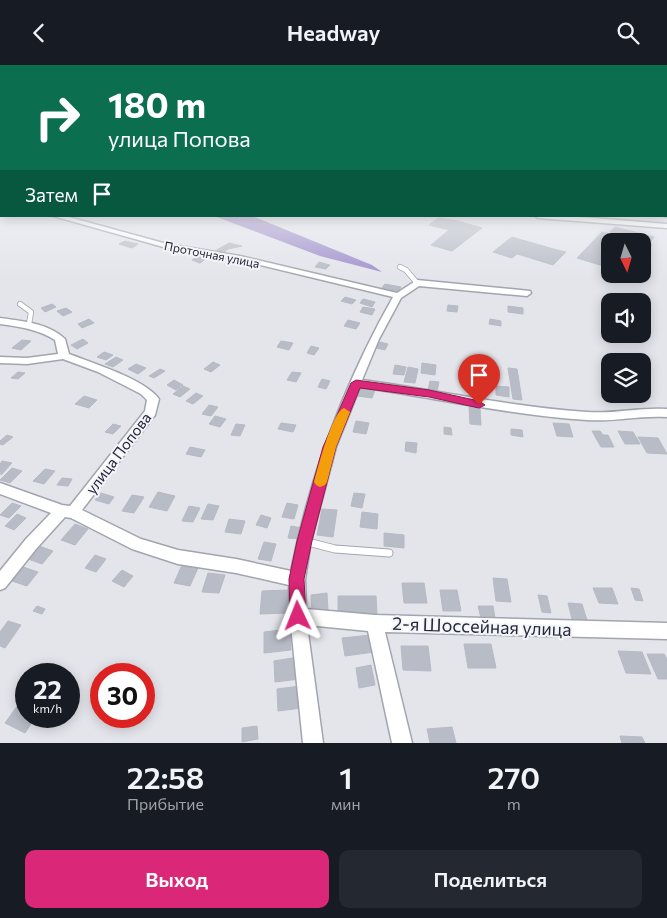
<!DOCTYPE html>
<html lang="ru">
<meta charset="utf-8">
<style>
:root{--surface:#171b24;--page:#242831;--text:#f1f3f6;--muted:#9ea1a6;--accent:#db2777}
body{margin:0;font-family:Commissioner,sans-serif;background:var(--page);color:var(--text);height:100vh;display:flex;flex-direction:column;font-size:19px;white-space:nowrap}
*{box-sizing:border-box;margin:0}
p{font-size:16px;color:var(--muted)}
.icon{flex:none;width:28px;height:28px;fill:none;stroke:currentColor;stroke-width:2;stroke-linecap:round;stroke-linejoin:round}
.map{position:relative;height:678px;overflow:hidden}
.sheet{display:flex;flex-direction:column;background:var(--surface);flex:1}
.sheet>*{flex:none}
.hud{position:absolute;left:0px;top:0px;width:668px;height:152px;box-shadow:0 2px 12px #0003;background:#0b6e4f;color:#fff;overflow:hidden}
.needle{width:32px;rotate:175deg}
.fabs{position:absolute;left:601px;top:168px;display:grid;gap:10px}
.fabs a{display:grid;place-items:center;width:50px;height:50px;border-radius:10px;background:var(--surface);box-shadow:0 2px 12px #0003;font-size:25px}
.speed{position:absolute;left:15px;top:598px;display:flex;gap:10px;font-size:25px;font-weight:700;text-align:center}
.speed>*{display:grid;place-content:center;width:65px;height:65px;border-radius:50%;background:var(--surface);box-shadow:0 2px 12px #0003;line-height:1}
.speed small{font-size:12px;font-weight:400}
.speed .limit{border:8px solid #d22;background:#fff;color:#111}
.pin{position:absolute;display:grid;place-items:center;width:42px;height:42px;color:#fff;margin:-51px -21px;border-radius:50% 50% 50% 0;rotate:-45deg;box-shadow:0 0 5px #0007}
.pin .icon{rotate:45deg}
.me{position:absolute;width:55px;margin:-28px;rotate:358deg;stroke-linejoin:round;filter:drop-shadow(0 0 4px #0008)}
.turn{display:flex;align-items:center;gap:18px;height:105px;padding:0 25px;font-size:22px}
.turn .icon{width:65px;height:65px;stroke-width:2.5}
.turn b{display:block;font-size:35px;line-height:42px}
.then{display:flex;align-items:center;height:48px;padding:0 25px;background:#0003;gap:10px;font-size:19px}
.eta{display:flex;justify-content:space-evenly;align-items:center;height:85px;text-align:center}
.eta b{font-size:30px;font-weight:600;line-height:35px}
.button{display:flex;gap:10px;margin-top:auto;padding:10px 25px}
.button a{flex:1;height:58px;border-radius:10px;background:var(--accent);color:#fff;font-size:20px;font-weight:600;line-height:58px;text-align:center}
.button a+a{background:var(--page);color:var(--text)}
header{display:flex;justify-content:space-between;align-items:center;height:65px;padding:0 25px;background:var(--surface);font-size:22px;font-weight:600}
.map>svg:first-child{display:block}
.water{fill:#a090cb}
.building{fill:#b8bcc6;stroke:#b6bac4}
.lines{fill:none;stroke-linecap:round;stroke-linejoin:round}
.lane-far1-casing{stroke:#a2a5af;stroke-width:6}
.lane-casing{stroke:#a2a5af;stroke-width:9}
.street-casing{stroke:#a2a5af;stroke-width:3}
.lane-far1{stroke:#fff;stroke-width:4.5}
.lane{stroke:#fff;stroke-width:7}
.street{fill:#fff;fill-rule:evenodd}
.route{fill:#db2777;stroke:#8e194d}
.slow{fill:#f59e0b}
.labels{text-anchor:middle;dominant-baseline:central;stroke-width:4;stroke-linejoin:round;paint-order:stroke}
.far-street-label{font-size:12px;fill:#24283b;stroke:#f3f5f8}
.street-label{font-size:15px;fill:#24283b;stroke:#f3f5f8}
.near-street-label{font-size:18px;fill:#24283b;stroke:#f3f5f8}
</style>
<header><svg class="icon" aria-label="back" viewBox="0 0 24 24"><path d="M15 5l-7 7 7 7"/></svg>Headway<svg class="icon" aria-label="search" viewBox="0 0 24 24"><circle cx="10" cy="10" r="6"/><path d="M15 15l6 6"/></svg></header>
<div class="map">
<svg width="667" height="678" viewBox="0 0 667 678">
<rect width="100%" height="100%" fill="#e3e5eb"/>
<path class="water" d="M214,151H252L372,200L382,207L320,191Z"/>
<path class="building" d="M438,153L458,156L482,163L452,186L431,180L449,165L429,160Z
M615,162L654,172L650,177L610,167Z
M602,167L637,176H610V203L577,193Z
M512,172L557,185L566,187L553,200L498,183Z
M125,176L138,179L132,183L119,179Z
M229,178L242,181L228,184L223,188L215,186Z
M642,178L652,180L642,192Z
M498,183L517,189L512,193L493,187Z
M199,190L207,193L200,198L192,195Z
M319,197L330,200L326,204L315,202Z
M385,219L401,222L397,228L381,224Z
M345,232L356,235L352,239L341,236Z
M363,234L375,237L372,242L360,238Z
M52,239L56,242L45,247L41,243Z
M448,240L458,241L457,247L447,246Z
M508,241L523,243V249L508,247Z
M363,242L375,244L372,250L360,247Z
M66,243L72,247L63,251L57,246Z
M89,254L94,258L82,263L78,259Z
M490,254L501,256V261L489,259Z
M348,255L360,258L356,264L344,261Z
M83,274L88,278L77,284L71,280Z
M22,275L31,276L21,285L12,283Z
M281,276L293,278L289,285L277,282Z
M380,277L388,279L385,285L376,283Z
M311,281L319,283L314,290L307,288Z
M104,287L113,290L106,295L97,292Z
M116,292L123,295L113,302L105,299Z
M213,297L220,300L211,307L204,304Z
M422,298L436,300L435,310L421,308Z
M136,299L146,303L138,309L128,304Z
M395,300L406,302L404,310L393,309Z
M408,302L418,304L415,318L404,317Z
M508,303L517,304L522,335L513,334Z
M160,304L165,306L154,313L149,311Z
M18,307L25,308L18,314L11,313Z
M292,307L301,308L296,317L287,315Z
M322,314L330,316L326,324L318,322Z
M174,315L183,320L176,325L167,320Z
M430,316L439,317L437,326L428,325Z
M469,318L477,320L476,329L468,327Z
M183,321L190,324L180,332L173,329Z
M496,321L509,322V332L496,330Z
M360,323L375,325L372,333L357,331Z
M196,328L203,331L193,339L186,336Z
M84,331L97,335L89,343L75,339Z
M209,340L218,342L211,351L202,349Z
M469,342L480,343L481,360L470,359Z
M215,351L226,354L220,362L209,359Z
M356,356L369,358L366,369L353,367Z
M281,358L296,360L293,367L278,364Z
M553,358L569,359L573,372L557,371Z
M113,359L121,361L113,369L105,367Z
M236,359L245,360L240,371L231,370Z
M444,362L451,363L452,370L444,369Z
M511,364L522,365L523,372L511,370Z
M592,366H600L603,370H608L614,382H601Z
M618,366L633,367L640,379H625Z
M7,370L13,372L3,380L0,379V376Z
M638,372L658,373L667,389L647,388Z
M406,377L417,378L416,388L405,386Z
M190,382L205,385L201,392L186,389Z
M2,396L12,398L1,410L0,399Z
M12,403L22,406L10,418L0,415Z
M45,404L55,406L44,419L33,416Z
M62,413L72,414L68,421L57,420Z
M158,427L175,431L167,446L149,442Z
M101,428L114,432L109,439L95,435Z
M354,428L365,429L362,443L351,441Z
M132,430L144,432L134,448L122,446Z
M12,438L21,441L9,453L0,450Z
M287,438L298,440L294,454L282,452Z
M208,439L219,441L213,455L201,454Z
M189,441L200,443L193,457L182,456Z
M322,444L337,445L333,472L317,470Z
M362,447L378,449L377,464L360,462Z
M17,449L26,453L14,465L5,461Z
M261,450L271,453L267,463L256,460Z
M229,454L245,456L241,469L225,467Z
M75,459L88,464L75,480L61,475Z
M291,461L302,463L299,474L288,473Z
M384,468L404,470V483L384,481Z
M264,477L276,479L271,496L258,494Z
M39,481L53,486L42,499L28,494Z
M95,490L106,494L96,507L85,503Z
M182,500L198,503L190,521L174,518Z
M23,502L38,507L27,521L12,516Z
M122,505L133,511L124,522L112,516Z
M208,508L225,510L219,528L202,527Z
M493,513L507,514L511,537L496,536Z
M402,518H424L427,538H404Z
M593,523H612L618,539L599,538Z
M631,523L639,524L643,536L635,535Z
M288,525V548L260,549L262,526Z
M440,525H457L461,546H443Z
M327,528L328,546L312,547L311,530Z
M538,530L547,531L551,548L542,547Z
M338,531H376L377,549H338Z
M568,538L582,539L587,555L572,554Z
M37,541L45,544L42,549L33,546Z
M478,541H493L495,553H481Z
M8,556L21,560L5,583L0,581V567Z
M290,564L291,585L264,588V567Z
M371,570L374,587L345,591L342,573Z
M464,579H491L496,603H468Z
M401,581H428L431,606L403,605Z
M618,586L642,587L651,609L626,608Z
M647,589H664L667,594V614H658Z
M298,592L300,614L275,617L274,596Z
M371,600L375,620L359,623L356,603Z
M300,621L302,643L278,646L277,624Z
M26,629V651H36L25,668L5,658Z
M257,661L258,674L242,677V663Z
M452,662L456,678H430L427,664Z
M620,671L642,672L645,678H622Z"/>
<g class="lines">
<defs>
<path id="lane-far1" d="M400,202L406,205L417,218
M20,239L31,247L29,259"/>
<path id="lane" d="M304,476L335,484L389,488"/>
<path id="street" d="M0,135H1V139H0Z
M666,148L667,152L664,151H666Z
M53,151H65L167,179L240,191L397,228L417,215L530,226L531,228L527,231L419,221L401,233L379,274L362,315C437,325 511,342 587,347C614,349 640,342 667,344V352C640,350 615,357 587,355C510,350 436,333 360,322L336,382L311,476L305,514L306,544L375,550L667,558V574L385,567L412,678H392L368,566L307,560L323,678H303L290,551L289,520L236,508L178,499L132,484L71,453L65,452L36,484L5,523L0,525V506L26,474L51,448L0,429V418L62,440L70,441L145,346L147,335L141,329L98,307L63,294L27,299L0,298V292L27,293L58,289L55,275C38,264 20,262 0,259V253C21,256 49,258 65,274L69,289C92,298 145,314 159,334L155,350L82,445L141,474L178,485L236,494L291,506C310,410 345,317 393,232L240,195L167,183Z
M535,151H568L667,159V163L538,153Z"/>
</defs>
<use href="#lane-far1" class="lane-far1-casing"/>
<use href="#lane" class="lane-casing"/>
<use href="#street" class="street-casing"/>
<use href="#lane-far1" class="lane-far1"/>
<use href="#lane" class="lane"/>
<use href="#street" class="street"/>
</g>
<linearGradient id="sky" x2="0" y2="1"><stop stop-color="#8ba6dc"/><stop offset="0.56" stop-color="#f2f3f6"/><stop offset="1" stop-color="#f2f3f6" stop-opacity="0"/></linearGradient>
<rect width="667" height="215" fill="url(#sky)"/>
<path class="route" d="M356,315L429,325L479,336L485,340L479,343L429,332L360,323L336,382L312,476L304,514L306,551L304,557L298,559L292,557L290,551L289,514L297,476L323,382L351,318Z"/>
<path class="slow" d="M344,343L350,347L336,382L327,417L325,420L320,422L316,420L314,417C318,403 332,347 344,343Z"/>
<g class="labels">
<g class="far-street-label">
<text transform="translate(212 189) rotate(11)">Проточная улица</text>
</g>
<g class="street-label">
<text transform="translate(118 388) rotate(-53)">улица Попова</text>
</g>
<g class="near-street-label">
<text transform="translate(482 561) rotate(2)">2-я Шоссейная улица</text>
</g>
</g>
</svg>
<div class="fabs">
<a><svg class="needle" viewBox="-14 -14 28 28"><path d="M0-13l5 13h-10z" fill="#e53935"/><path d="M0 13l5-13h-10z" fill="#9ea1a6"/></svg></a>
<a><svg class="icon" aria-label="sound" viewBox="0 0 24 24"><path d="M4 9h4l5-4v14l-5-4H4zM17 9q2 3 0 6"/></svg></a>
<a><svg class="icon" aria-label="layers" viewBox="0 0 24 24"><path d="M12 4l9 5-9 5-9-5zM3 14l9 5 9-5"/></svg></a>
</div>
<div class="speed"><div>22<small>km/h</small></div><div class="limit">30</div></div>
<div class="pin" style="left:479px;top:340px;background:#d93025"><svg class="icon" aria-label="arrive" viewBox="0 0 24 24"><path d="M6 21V4h12l-3 4 3 4H6"/></svg></div>
<svg class="me" style="left:298px;top:551px" viewBox="-20 -20 40 40"><path d="M0-17L14 15 0 8-14 15z" fill="#db2777" stroke="#fff" stroke-width="4"/></svg>
<div class="hud">
<div class="turn"><svg class="icon" aria-label="right" viewBox="0 0 24 24"><path d="M7 20v-9h11M14 6l5 5-5 5"/></svg><div><b>180 m</b>улица Попова</div></div>
<div class="then">Затем<svg class="icon" aria-label="arrive" viewBox="0 0 24 24"><path d="M6 21V4h12l-3 4 3 4H6"/></svg></div>
</div>
</div>
<section class="sheet">
<div class="eta">
<div><b>22:58</b><p>Прибытие</p></div>
<div><b>1</b><p>мин</p></div>
<div><b>270</b><p>m</p></div>
</div>
<div class="button"><a>Выход</a><a>Поделиться</a></div>
</section>
